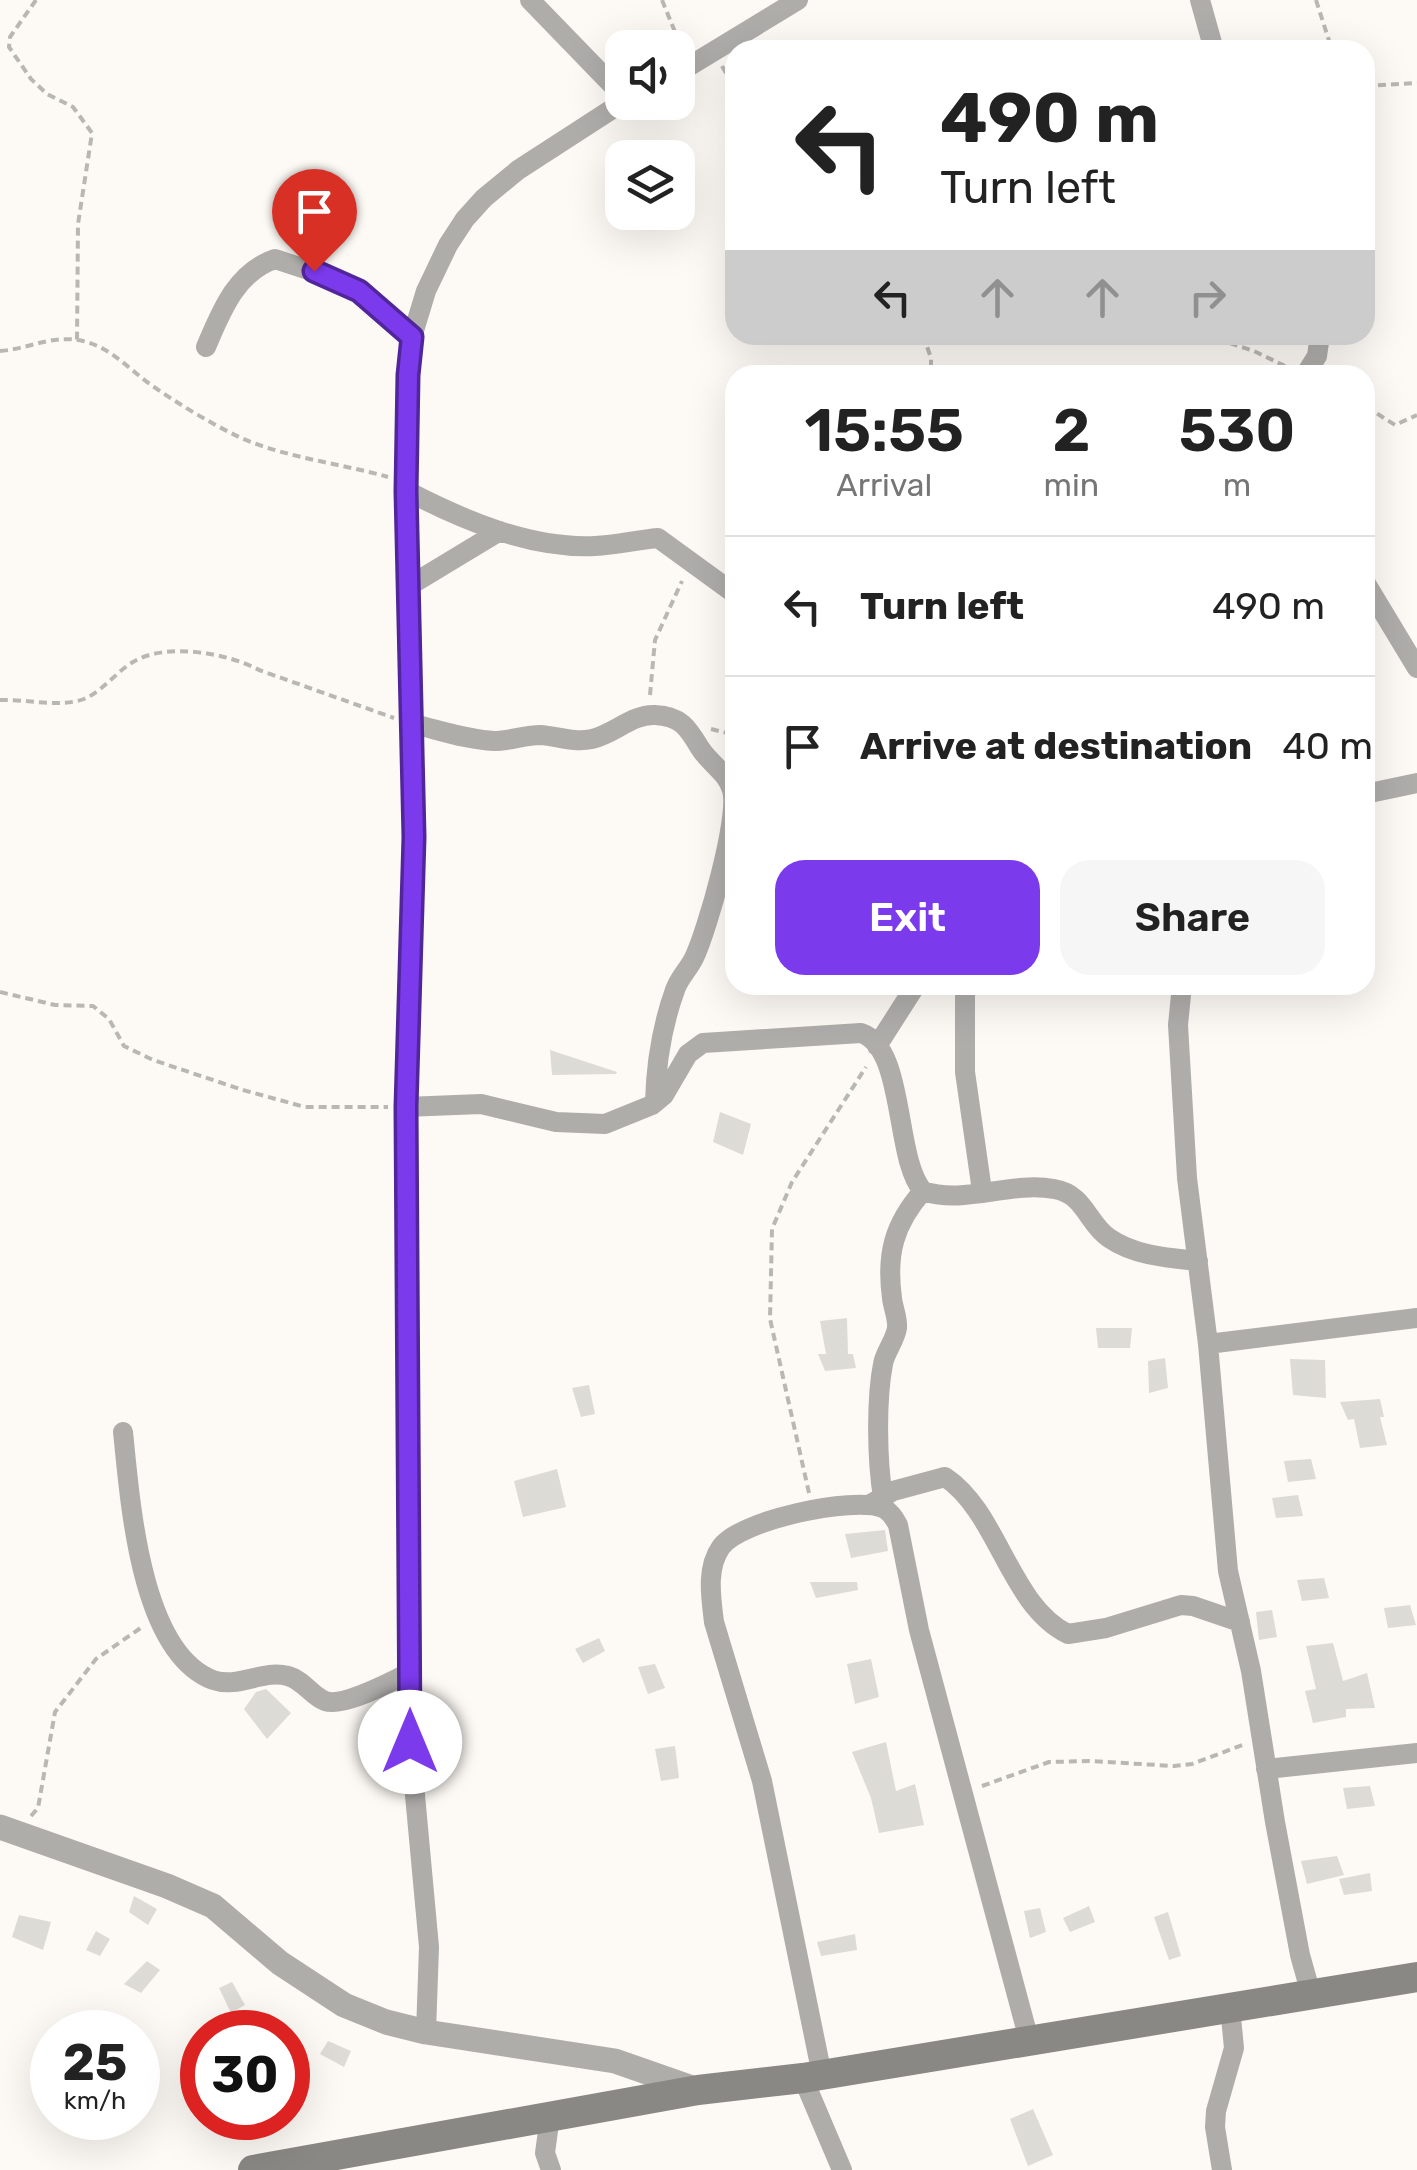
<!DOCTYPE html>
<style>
:root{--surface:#fff;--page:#f6f6f6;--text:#222;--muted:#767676;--line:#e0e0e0;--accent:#7c3aed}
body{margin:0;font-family:Rubik,sans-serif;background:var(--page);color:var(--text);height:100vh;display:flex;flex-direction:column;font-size:38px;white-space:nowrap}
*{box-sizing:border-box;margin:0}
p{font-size:32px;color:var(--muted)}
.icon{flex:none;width:55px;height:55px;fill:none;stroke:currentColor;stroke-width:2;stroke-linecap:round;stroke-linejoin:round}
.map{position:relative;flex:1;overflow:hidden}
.side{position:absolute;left:725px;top:365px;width:650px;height:630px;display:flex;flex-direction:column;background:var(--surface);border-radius:30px;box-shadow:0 10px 40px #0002}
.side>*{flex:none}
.hud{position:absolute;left:725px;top:40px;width:650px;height:305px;border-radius:30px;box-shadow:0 10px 40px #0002;background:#fff;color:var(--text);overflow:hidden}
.controls{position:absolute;left:605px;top:30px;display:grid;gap:20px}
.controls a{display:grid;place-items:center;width:90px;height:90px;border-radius:20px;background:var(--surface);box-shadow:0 10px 40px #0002;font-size:50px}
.speed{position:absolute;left:30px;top:2010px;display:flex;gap:20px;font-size:50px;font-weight:700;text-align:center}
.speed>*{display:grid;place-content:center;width:130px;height:130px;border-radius:50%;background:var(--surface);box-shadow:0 10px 40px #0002;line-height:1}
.speed small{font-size:25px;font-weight:400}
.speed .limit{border:15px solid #d22;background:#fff;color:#111}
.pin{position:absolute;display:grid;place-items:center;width:85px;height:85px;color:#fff;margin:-102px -42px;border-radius:50% 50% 50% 0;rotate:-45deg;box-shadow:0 0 10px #0007}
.pin .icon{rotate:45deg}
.me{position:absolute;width:110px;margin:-55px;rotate:0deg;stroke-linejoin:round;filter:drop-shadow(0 0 8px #0008)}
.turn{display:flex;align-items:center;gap:35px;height:210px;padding:0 50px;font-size:45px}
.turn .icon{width:130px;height:130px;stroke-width:2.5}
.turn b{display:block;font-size:70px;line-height:85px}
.lanes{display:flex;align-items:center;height:95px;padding:0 50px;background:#0003;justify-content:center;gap:50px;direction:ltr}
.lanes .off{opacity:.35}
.eta{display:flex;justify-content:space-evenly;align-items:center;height:170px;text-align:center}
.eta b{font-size:60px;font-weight:600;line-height:70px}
.primary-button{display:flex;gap:20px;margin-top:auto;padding:20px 50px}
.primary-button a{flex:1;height:115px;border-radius:30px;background:var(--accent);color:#fff;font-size:40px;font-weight:600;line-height:115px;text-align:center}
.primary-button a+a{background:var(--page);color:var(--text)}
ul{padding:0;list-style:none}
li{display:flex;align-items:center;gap:30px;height:140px;padding:0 50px;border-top:2px solid var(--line)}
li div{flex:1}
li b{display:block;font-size:38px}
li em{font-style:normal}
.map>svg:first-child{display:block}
.building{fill:#dddbd5}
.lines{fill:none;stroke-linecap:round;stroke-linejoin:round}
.path{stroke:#bab7b3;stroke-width:4;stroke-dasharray:8 5;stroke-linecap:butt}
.minor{stroke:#aeadaa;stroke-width:20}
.tertiary{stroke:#aeadaa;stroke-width:25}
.secondary{stroke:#898884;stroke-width:30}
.route-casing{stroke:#51269a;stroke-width:25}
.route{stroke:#7c3aed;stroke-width:18}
</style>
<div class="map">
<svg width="1417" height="2170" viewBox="0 0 1417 2170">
<rect width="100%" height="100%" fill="#fdfaf5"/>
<path class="building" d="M550,1050L617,1072L616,1074L552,1075Z
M720,1112L751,1124L743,1155L713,1142Z
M847,1318L848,1354H853L856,1368L825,1371L818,1354H826L820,1321Z
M1096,1328H1132L1130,1348H1098Z
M1165,1358L1168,1388L1149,1393L1148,1361Z
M1290,1359L1325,1360L1326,1398L1293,1395Z
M589,1385L595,1414L581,1417L572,1388Z
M1380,1399L1384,1417H1380L1387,1445L1360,1448L1354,1419L1348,1420L1340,1402Z
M1311,1459L1316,1479L1288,1482L1284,1461Z
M557,1469L566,1507L523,1517L514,1481Z
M1298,1495L1303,1516L1276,1518L1272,1498Z
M885,1530L888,1551L851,1558L845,1534Z
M1324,1578L1329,1598L1302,1601L1297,1580Z
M810,1582H857L858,1590L816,1598Z
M1410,1605L1416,1625L1388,1628L1384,1608Z
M1272,1610L1277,1637L1259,1640L1256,1612Z
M599,1638L605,1651L583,1663L575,1649Z
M1333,1643L1343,1681L1367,1673L1375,1708L1346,1709V1717L1313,1723L1305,1691L1316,1689L1306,1646Z
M871,1659L879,1697L855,1704L847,1664Z
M655,1664L665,1688L648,1694L638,1667Z
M266,1689L291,1713L267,1739L244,1709L256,1692Z
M886,1742L896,1791L915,1784L924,1825L879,1833L871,1798L852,1752Z
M675,1746L679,1778L661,1781L655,1749Z
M1370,1786L1375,1806L1347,1809L1343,1788Z
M1337,1856L1344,1875L1307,1884L1301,1861Z
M1370,1873L1372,1891L1344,1895L1339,1879Z
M134,1896L157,1909L148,1925L129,1912Z
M1089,1906L1095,1922L1070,1932L1063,1918Z
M1040,1908L1046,1932L1030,1938L1024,1911Z
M1168,1912L1181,1956L1169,1960L1154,1917Z
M19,1915L51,1922L43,1950L12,1937Z
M96,1931L110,1939L100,1956L86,1950Z
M855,1934L857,1950L821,1956L817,1942Z
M147,1961L160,1970L141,1993L124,1984Z
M232,1982L245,2005L231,2013L219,1988Z
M328,2041L351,2051L344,2067L320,2054Z
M1033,2109L1053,2155L1028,2166L1010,2119Z"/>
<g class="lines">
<path class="path" d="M36,0L10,37L9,47L31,79L47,94L73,107L92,133L78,224L77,340
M662,0L682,49
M1316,0L1332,50
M722,66L735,89
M1365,86L1417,83
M923,335L931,358V375
M1205,335L1254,351L1289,368
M0,351C29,349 52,334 83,341C109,347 126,366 147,382C175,402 208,422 239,437C286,458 339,463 388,477
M1365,410L1373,411L1395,425L1417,415
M650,695L655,640L682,581
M0,700C27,699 60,708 84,699C103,691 116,672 133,662C165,642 228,653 259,670L394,718
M711,729L735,735
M0,992L55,1005L93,1006L109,1019L124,1046L153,1060L243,1090L305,1107H388
M809,1493L770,1319L772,1229L792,1182L866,1067
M982,1786L1049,1762L1089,1761L1174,1766L1192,1764L1245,1744
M31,1816L38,1808L55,1712L96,1659L142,1627"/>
<path class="minor" d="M530,0L622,95
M1200,0L1214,50
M678,73L798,0
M206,347C221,312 236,272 275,259L339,280L359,291L412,337
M1305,375L1317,356L1320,335
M407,491C463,520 530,549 595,546C616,545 637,540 658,538L735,594
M1365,582L1417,668
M409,586L500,531
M413,724C439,730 467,740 494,741C510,741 525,735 540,735C558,736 573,743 592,739C614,734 632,714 655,715C681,716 688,728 700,748C709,763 727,772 732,790C740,816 707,931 694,958C688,970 679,978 675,990C662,1026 656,1064 655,1102
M1365,794L1417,783
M970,985L965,991V1072L982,1191
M1182,985L1178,1025L1187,1178L1208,1344L1228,1571L1251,1671L1275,1822L1300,1955L1311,1994
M877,1046L916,985
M405,1107L481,1104L556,1122L605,1124L652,1105L664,1095L688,1054L703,1043L861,1033C906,1048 894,1159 923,1191C965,1205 1010,1181 1054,1189C1085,1194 1087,1223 1109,1238C1135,1256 1169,1258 1198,1261
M1208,1344L1417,1318
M123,1432C130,1497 139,1652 213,1680C238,1689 263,1669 288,1676C303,1680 312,1696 325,1701C345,1708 393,1680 411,1672
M883,1497C877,1461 876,1400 883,1364C885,1352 895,1341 897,1328C898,1318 893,1308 892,1298C886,1254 894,1224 923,1191
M869,1505L893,1491L945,1477C999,1513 1009,1605 1068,1634L1106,1628L1181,1605L1193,1606L1240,1622
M1266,1769L1417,1753
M426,2032L429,1947L410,1741L405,1107L414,837L407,491L408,375L412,337L426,291L448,245L465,219L484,198L518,170L623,102
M822,2075L762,1781L714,1622C711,1597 706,1568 721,1547C740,1520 853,1496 883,1508C891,1512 894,1518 898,1525L919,1630L1029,2040
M803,2078L842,2170
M550,2116L545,2153L551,2170
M1222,2170L1215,2127L1216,2111L1234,2048L1230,2007"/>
<path class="tertiary" d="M0,1827L167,1886L213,1906L280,1963L344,2005L386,2022L426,2032L615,2061L698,2090"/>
<path class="secondary" d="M253,2170L698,2090L803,2078L1417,1977"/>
</g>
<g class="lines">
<defs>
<path id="route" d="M314,271L359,291L412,337L408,375L406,491L414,837L406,1107L410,1742"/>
</defs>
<use href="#route" class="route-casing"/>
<use href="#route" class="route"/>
</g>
</svg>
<div class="controls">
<a><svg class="icon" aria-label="sound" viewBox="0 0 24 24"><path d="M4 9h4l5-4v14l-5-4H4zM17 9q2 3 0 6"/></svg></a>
<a><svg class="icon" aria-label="layers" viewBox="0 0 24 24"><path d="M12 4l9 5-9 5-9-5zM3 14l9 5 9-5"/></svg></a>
</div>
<div class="speed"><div>25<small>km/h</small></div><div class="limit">30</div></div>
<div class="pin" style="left:314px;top:271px;background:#d93025"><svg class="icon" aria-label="arrive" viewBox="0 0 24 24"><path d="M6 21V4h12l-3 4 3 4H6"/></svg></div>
<svg class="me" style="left:410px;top:1742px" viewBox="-20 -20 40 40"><circle r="19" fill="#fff"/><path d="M0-13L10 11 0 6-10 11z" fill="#7c3aed"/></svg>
<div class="hud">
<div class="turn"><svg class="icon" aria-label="left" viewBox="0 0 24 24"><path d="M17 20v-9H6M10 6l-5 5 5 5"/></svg><div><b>490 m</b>Turn left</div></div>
<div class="lanes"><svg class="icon" aria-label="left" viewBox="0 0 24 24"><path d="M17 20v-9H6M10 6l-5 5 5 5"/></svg><svg class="icon off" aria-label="ahead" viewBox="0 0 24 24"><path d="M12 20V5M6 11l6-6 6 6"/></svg><svg class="icon off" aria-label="ahead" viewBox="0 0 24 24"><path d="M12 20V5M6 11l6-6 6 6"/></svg><svg class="icon off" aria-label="right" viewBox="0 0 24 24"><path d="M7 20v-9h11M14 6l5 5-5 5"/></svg></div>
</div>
<section class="side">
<div class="eta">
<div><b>15:55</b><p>Arrival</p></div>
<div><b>2</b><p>min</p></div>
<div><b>530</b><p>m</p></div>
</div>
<ul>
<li><svg class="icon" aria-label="left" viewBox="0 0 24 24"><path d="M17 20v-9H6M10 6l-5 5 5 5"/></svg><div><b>Turn left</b></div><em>490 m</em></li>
<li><svg class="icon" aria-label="arrive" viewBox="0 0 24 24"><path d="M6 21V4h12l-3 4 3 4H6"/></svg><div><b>Arrive at destination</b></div><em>40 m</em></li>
</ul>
<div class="primary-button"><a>Exit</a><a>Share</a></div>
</section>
</div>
